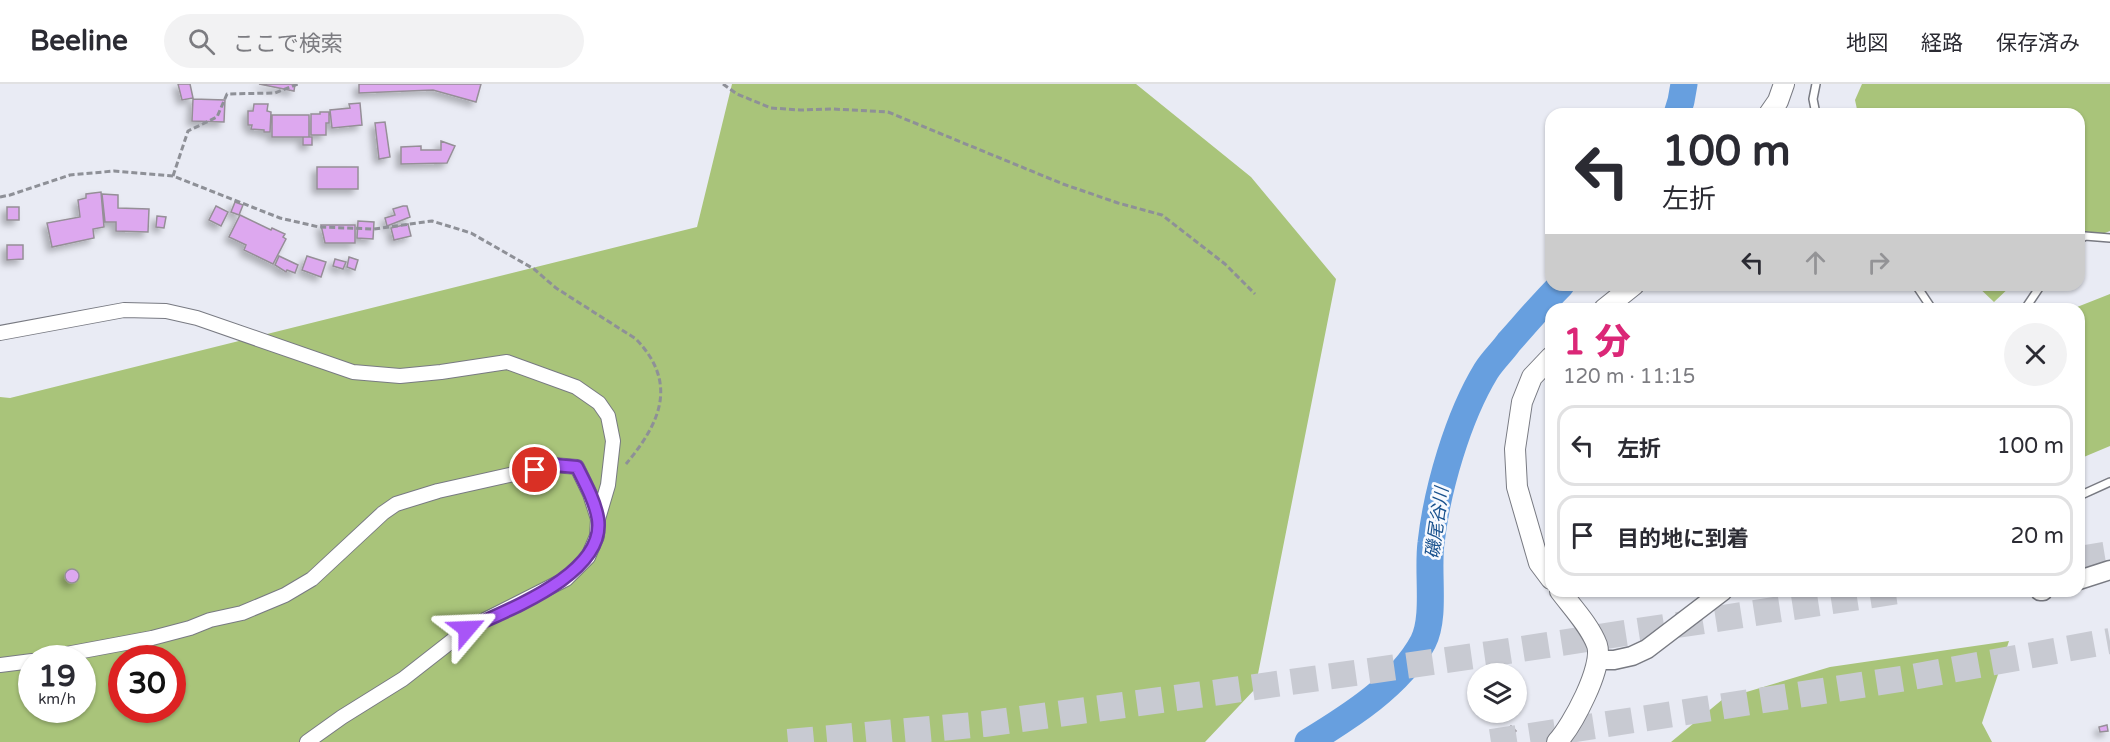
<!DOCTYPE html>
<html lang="ja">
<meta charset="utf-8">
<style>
:root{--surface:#fff;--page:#f2f2f3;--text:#2b2b33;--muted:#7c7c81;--line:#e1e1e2;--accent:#db2777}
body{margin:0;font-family:"Varela Round","Noto Sans JP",sans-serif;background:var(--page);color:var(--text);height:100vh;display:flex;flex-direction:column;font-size:22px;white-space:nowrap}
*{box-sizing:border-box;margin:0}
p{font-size:20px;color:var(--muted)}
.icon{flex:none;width:33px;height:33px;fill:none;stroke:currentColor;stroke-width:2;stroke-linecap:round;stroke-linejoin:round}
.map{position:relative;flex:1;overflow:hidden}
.details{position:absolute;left:1545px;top:219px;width:540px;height:294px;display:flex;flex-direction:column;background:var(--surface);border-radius:18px;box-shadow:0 2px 4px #0004}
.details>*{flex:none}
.hud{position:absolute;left:1545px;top:24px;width:540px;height:183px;border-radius:18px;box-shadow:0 2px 4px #0004;background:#fff;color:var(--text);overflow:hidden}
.controls{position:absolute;left:1467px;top:579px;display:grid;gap:12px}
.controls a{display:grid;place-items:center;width:60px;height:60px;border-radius:50%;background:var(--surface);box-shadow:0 2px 4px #0004;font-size:30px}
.speed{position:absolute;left:18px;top:561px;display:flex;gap:12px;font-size:30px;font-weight:700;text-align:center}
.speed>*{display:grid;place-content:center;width:78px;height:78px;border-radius:50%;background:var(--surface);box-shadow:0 2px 4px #0004;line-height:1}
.speed small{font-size:15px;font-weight:400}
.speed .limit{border:9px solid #d22;background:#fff;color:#111}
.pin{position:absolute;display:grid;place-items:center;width:51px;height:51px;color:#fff;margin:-26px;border:3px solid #fff;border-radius:50%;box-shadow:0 2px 6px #0007}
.me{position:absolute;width:66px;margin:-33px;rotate:64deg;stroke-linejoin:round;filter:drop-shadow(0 0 4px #0008)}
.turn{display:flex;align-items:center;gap:21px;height:126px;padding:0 18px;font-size:27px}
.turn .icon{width:78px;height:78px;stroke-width:2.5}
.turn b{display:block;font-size:42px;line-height:51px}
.lanes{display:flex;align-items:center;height:57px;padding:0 18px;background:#0003;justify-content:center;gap:30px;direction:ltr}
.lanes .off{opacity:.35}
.round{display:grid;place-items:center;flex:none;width:63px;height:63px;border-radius:32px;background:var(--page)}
.overview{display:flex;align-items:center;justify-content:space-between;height:102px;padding:0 18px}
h1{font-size:36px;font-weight:800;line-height:45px;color:var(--accent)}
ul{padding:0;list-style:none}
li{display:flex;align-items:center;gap:18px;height:81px;margin:0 12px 9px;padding:0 6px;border:3px solid var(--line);border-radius:18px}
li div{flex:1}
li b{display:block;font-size:22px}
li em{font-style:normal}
header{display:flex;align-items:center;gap:36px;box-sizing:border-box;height:84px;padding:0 30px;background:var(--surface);border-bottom:2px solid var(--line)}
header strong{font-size:28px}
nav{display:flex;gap:33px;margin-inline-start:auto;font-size:21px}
.search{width:420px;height:54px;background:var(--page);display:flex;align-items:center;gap:15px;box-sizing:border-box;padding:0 21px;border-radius:33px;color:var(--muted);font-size:22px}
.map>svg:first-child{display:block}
.green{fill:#a9c47a;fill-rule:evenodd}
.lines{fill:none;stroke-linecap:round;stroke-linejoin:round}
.river{stroke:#679fdf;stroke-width:27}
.building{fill:#dda8ef;stroke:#958f97;stroke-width:1.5;filter:url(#shadow)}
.motorway-tunnel{stroke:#c8cad2;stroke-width:26;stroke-dasharray:26 13;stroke-linecap:butt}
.service-casing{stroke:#787a82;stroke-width:10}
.minor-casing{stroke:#787a82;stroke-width:16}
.tertiary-casing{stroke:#787a82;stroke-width:21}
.secondary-casing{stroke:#787a82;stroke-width:22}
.path{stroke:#8e9097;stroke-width:3;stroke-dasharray:6 3;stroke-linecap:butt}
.service{stroke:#fff;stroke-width:7}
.minor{stroke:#fff;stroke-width:14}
.tertiary{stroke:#fff;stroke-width:18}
.secondary{stroke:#fff;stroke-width:20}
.route-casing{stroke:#6d37a1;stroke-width:15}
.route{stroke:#a855f7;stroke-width:10}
.labels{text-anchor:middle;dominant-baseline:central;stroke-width:5;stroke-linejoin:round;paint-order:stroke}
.water-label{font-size:18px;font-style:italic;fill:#1a528e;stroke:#f7f9fe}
</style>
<header>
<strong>Beeline</strong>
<div class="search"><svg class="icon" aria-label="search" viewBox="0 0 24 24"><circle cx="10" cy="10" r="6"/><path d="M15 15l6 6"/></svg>ここで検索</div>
<nav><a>地図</a><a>経路</a><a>保存済み</a></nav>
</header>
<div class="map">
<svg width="2110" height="658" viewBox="0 0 2110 658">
<defs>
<filter id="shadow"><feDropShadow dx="-4.5" dy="4.5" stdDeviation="3" flood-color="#0004"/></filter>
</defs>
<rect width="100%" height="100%" fill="#e9ebf4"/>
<path class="green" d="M732,0H1136L1251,93L1336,195L1255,605L1205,658H0V313L10,314L697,143ZM32,574H82V626H32ZM122,574H172V626H122Z
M1862,0H2110V147L2079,159V30H1858L1855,16Z
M1976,201H2012L1994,218Z
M2110,210V362L2079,375V225H2072Z
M2009,557L1982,639L1992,658H1671L1723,615L1830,583Z"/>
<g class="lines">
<path class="river" d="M1677,30L1681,17L1684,0
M1308,658C1349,633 1400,601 1423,558C1436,533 1427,488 1431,459C1437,405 1458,333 1486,287C1493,276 1502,268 1509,258C1526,239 1543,219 1561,201"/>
</g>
<path class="building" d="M178,0H190L193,14L182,16Z
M259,0H295L294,7Z
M359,0H481L476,18L433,6L359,9Z
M193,15L225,16L224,38L192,37Z
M360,19L362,41L332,44L330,26L350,24L349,20Z
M254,20H268L267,27L271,28L270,48H264V46L251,45L252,41H248V27H253Z
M320,28H329V39H326V51H311V30H320Z
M272,31H309V53H272Z
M385,38L390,73L379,75L375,39Z
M303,53H312V61H303Z
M441,57L455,62L447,79L401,80V63L421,62V66H441Z
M317,83H358V105H317Z
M101,108L104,143L93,145L94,154L52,163L47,139L80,133L78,116L86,114V110Z
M102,110L118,111V124L149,125L148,148L116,147V138H105Z
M235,118L243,121L239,131L231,128Z
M216,122L228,128L221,142L209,136Z
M403,122H407L410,133L387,142L385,134L395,131L393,125Z
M7,123H19V136H7Z
M240,131L271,146L272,144L285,150L283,153L286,155L273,180L244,166L246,161L229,153Z
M157,132L166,133L164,144L156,143Z
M358,137L374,138L373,155L357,154Z
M408,140L411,152L394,156L391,144Z
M321,141H355V159H325Z
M7,161H23V175L7,176Z
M279,172L298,181L295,189L287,186L286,188L275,181Z
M307,172L326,178L321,193L302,186Z
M349,173L358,176L355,186L347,183Z
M335,175L346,178L343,185L333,182Z
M65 492a7 7 0 1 1 14 0a7 7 0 1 1-14 0Z
M2107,641L2108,647L2100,648L2099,643Z
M1511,642L1516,647L1508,654L1507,652L1505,654L1502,651Z"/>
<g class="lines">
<path class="motorway-tunnel" d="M2079,475L2110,470
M788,658L984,640L1227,607L1489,570L1898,507
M1491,658L1907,594L2110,557"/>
<defs>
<path id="service" d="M1816,0L1813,15L1816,30
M2079,156L2085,152L2110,154
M1916,201L1932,225
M2025,225L2041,201
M2079,412L2110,398"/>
<path id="minor" d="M0,249L124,226L166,227L197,234L353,288L400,292L441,288L507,278L576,303L599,319L608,332L613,357L608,401L598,435L597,452L588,473L566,495L467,545L403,595L342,633L307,658
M45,574L152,554L190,544L210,536L242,529L285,511L312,495L383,429L396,420L438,407L554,381L577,383L590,410L598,435
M0,581L32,577"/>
<path id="tertiary" d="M2079,496L2110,486
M2040,507H2043
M1598,576H1614L1632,572L1647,565L1723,507"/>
<path id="secondary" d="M1769,30L1778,17L1784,0
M1604,225L1634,201
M1551,273L1532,293L1522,318L1515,365L1517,403L1539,479L1551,495
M1557,658C1572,642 1604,583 1597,561C1590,542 1572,523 1560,507"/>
</defs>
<use href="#service" class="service-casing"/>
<use href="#minor" class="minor-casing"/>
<use href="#tertiary" class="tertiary-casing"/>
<use href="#secondary" class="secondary-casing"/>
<path class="path" d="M723,0L737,10L771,24L800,26L833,25L888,28L1063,100L1118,119L1162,131L1225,180L1255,210
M173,92L188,47L217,33L227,10L275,9L298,0
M0,113L10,111L70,91L114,87L173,92L280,134L319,143L374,145L432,137L471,149L534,185L556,204L636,255C678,299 661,338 626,380"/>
<use href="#service" class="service"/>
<use href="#minor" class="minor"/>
<use href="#tertiary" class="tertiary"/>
<use href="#secondary" class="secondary"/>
</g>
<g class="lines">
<defs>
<path id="route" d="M467,545C507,526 606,490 598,435C595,417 585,399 577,383L554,381L535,386"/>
</defs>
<use href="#route" class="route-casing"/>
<use href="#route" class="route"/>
</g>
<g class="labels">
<g class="water-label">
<text transform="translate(1437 439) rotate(-82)">磯尾谷川</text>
</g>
</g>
</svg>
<div class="controls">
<a><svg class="icon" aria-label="layers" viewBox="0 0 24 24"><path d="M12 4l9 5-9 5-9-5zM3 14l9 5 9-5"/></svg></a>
</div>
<div class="speed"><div>19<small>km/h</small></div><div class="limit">30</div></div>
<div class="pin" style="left:535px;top:386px;background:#d93025"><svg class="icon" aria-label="arrive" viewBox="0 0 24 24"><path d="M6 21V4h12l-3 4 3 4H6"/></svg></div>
<svg class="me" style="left:467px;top:545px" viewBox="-20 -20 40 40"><path d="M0-17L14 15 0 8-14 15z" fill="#a855f7" stroke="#fff" stroke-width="4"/></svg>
<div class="hud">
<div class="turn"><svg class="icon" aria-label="left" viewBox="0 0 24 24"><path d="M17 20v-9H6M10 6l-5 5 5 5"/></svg><div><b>100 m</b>左折</div></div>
<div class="lanes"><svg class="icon" aria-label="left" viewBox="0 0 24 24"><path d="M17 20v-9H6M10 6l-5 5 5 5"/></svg><svg class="icon off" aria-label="ahead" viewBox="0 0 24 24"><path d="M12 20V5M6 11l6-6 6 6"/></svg><svg class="icon off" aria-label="right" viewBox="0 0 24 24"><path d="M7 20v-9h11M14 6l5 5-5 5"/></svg></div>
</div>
<section class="details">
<div class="overview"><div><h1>1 分</h1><p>120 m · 11:15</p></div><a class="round"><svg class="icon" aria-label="close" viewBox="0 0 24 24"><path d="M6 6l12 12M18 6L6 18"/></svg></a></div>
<ul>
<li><svg class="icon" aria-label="left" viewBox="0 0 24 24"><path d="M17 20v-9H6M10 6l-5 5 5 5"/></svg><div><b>左折</b></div><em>100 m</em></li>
<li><svg class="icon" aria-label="arrive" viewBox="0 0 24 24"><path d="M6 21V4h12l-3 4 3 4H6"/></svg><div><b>目的地に到着</b></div><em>20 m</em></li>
</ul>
</section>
</div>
